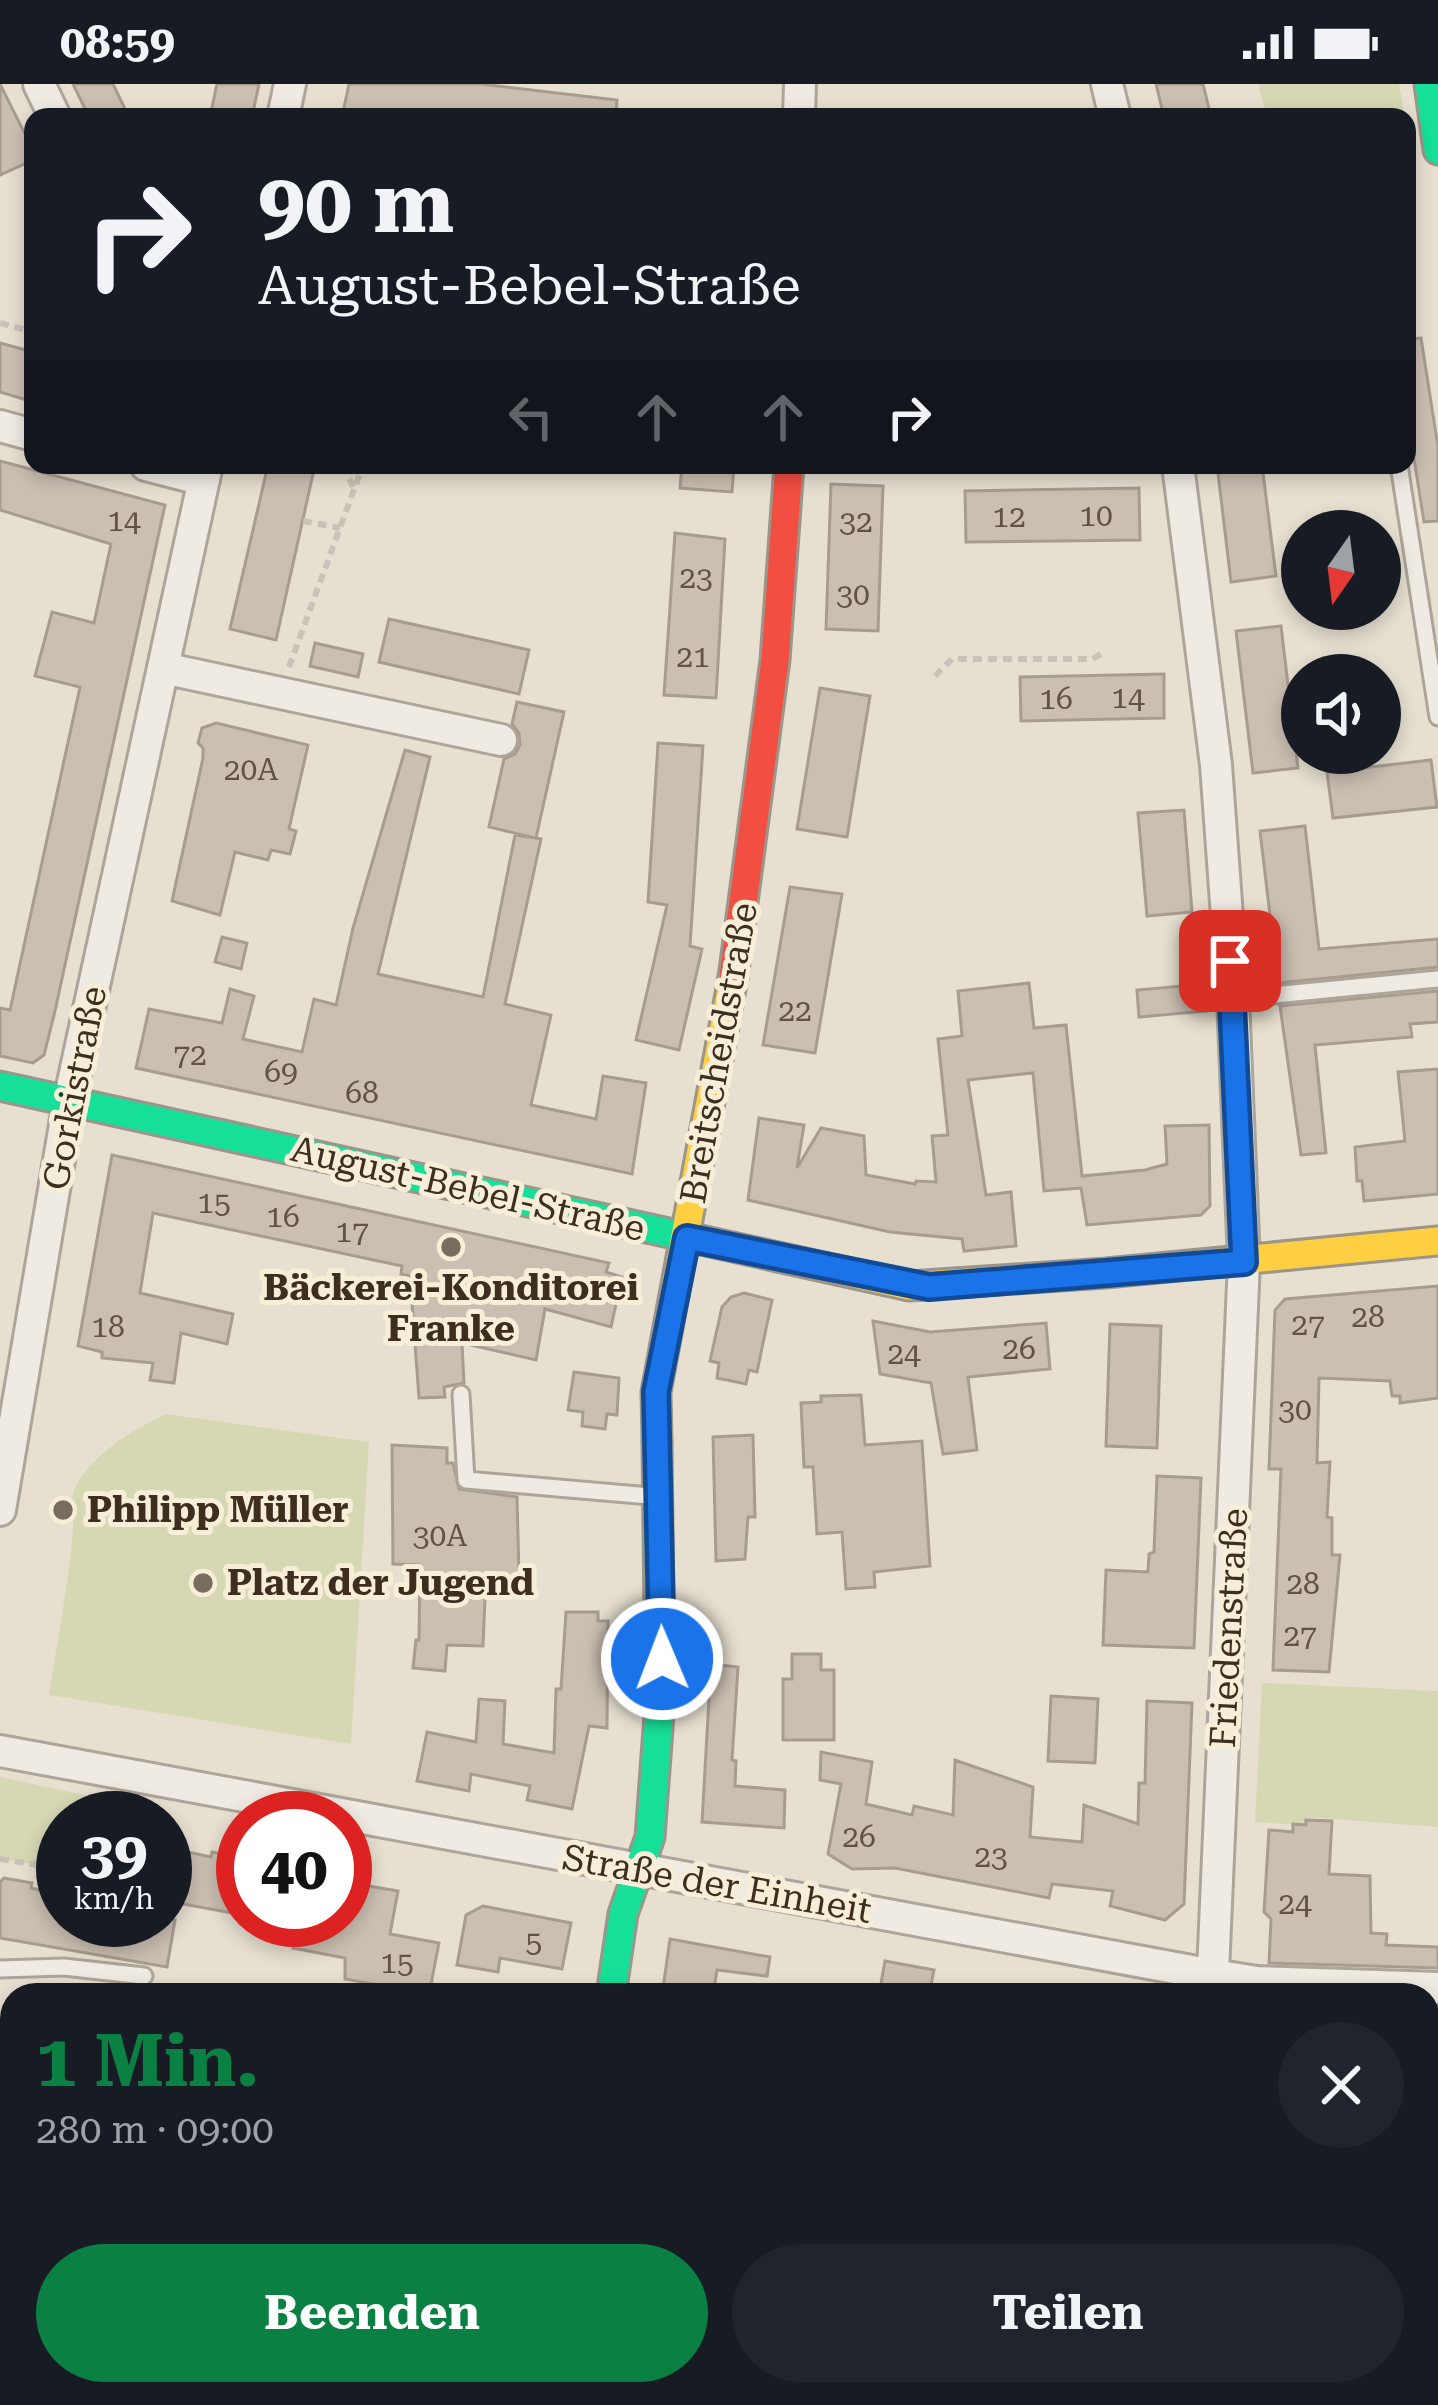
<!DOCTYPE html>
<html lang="de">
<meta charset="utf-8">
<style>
:root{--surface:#171b24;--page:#20242c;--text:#f1f3f6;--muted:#9ea1a6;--accent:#0b8043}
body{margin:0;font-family:"Roboto Serif",serif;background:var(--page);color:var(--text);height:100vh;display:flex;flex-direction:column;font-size:45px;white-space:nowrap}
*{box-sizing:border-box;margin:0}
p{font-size:39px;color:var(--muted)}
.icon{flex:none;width:66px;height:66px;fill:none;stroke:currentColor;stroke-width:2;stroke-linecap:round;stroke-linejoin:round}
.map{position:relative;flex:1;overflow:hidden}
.drawer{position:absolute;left:0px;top:1899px;width:1440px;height:423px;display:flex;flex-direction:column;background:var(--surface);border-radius:36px 36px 0 0;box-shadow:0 6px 18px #0003}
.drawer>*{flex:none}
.guide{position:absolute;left:24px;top:24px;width:1392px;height:366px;border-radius:24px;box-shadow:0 6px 18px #0003;background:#171b24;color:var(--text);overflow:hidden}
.needle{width:78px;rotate:194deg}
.controls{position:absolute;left:1281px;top:426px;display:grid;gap:24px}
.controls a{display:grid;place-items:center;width:120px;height:120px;border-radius:50%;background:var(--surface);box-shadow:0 6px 18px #0003;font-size:60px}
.speed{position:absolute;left:36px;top:1707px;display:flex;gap:24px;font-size:60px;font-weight:700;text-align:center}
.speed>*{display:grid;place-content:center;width:156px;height:156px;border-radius:50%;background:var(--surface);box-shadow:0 6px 18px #0003;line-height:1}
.speed small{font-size:30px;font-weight:400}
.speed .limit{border:18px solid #d22;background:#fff;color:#111}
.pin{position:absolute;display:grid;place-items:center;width:102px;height:102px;color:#fff;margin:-51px;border-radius:24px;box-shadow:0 6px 18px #0006}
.me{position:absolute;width:132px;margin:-66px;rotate:359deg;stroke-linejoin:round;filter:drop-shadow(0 0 9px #0008)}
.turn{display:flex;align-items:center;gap:42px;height:252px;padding:0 36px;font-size:54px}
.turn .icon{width:156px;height:156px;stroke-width:2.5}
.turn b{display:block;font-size:84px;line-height:102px}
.lanes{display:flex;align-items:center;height:114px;padding:0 36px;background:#0003;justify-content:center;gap:60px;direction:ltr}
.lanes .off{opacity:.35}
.round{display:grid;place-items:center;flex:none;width:126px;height:126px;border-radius:63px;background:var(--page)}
.headline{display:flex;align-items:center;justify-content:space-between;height:204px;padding:0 36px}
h1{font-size:72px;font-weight:700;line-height:90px;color:var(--accent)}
.cta{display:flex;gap:24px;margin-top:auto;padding:24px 36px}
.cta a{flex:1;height:138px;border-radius:72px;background:var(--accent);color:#fff;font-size:48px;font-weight:700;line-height:138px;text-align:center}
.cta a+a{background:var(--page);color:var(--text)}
.status{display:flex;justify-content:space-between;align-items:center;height:84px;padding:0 60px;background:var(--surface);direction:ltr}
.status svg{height:33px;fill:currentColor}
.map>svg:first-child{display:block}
.green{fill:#d6d7b3}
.building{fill:#cbbfb2;stroke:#a89c90;stroke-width:3}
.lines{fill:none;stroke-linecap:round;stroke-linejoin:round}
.lane-casing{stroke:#ada599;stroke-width:21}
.street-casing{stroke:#ada599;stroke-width:36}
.fast-casing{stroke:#9c958a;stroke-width:33}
.slow-casing{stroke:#9c958a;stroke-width:33}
.jam-casing{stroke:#9c958a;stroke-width:33}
.path{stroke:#c8c2b9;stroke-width:6;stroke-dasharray:9 6;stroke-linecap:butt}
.lane{stroke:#efebe3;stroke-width:15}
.street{stroke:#efebe3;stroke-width:30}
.fast{stroke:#16e098;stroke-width:27}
.slow{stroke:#ffcf43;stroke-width:27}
.jam{stroke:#f24e42;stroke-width:27}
.route-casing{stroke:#114b97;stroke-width:30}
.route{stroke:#1a73e8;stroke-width:21}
.poi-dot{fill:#786c5e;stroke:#f7eed8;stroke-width:4.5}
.labels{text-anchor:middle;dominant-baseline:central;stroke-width:10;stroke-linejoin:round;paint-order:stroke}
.number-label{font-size:30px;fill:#605244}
.street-label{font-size:36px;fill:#3d2e20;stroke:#f7eed8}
.poi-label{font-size:36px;font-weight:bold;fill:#3d2e20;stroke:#f7eed8;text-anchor:start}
</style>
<div class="status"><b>08:59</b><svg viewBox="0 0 49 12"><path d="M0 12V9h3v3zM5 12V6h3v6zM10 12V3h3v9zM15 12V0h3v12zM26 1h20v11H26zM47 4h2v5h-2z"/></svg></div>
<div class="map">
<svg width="1438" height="2321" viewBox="0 0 1438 2321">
<rect width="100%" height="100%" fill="#e7e0d1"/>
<path class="green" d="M1258,0H1399L1405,33H1267Z
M166,1330L369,1358L351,1660L49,1611C57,1556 69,1500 73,1444C74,1432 70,1418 74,1407C89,1371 133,1346 166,1330Z
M1262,1599L1438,1607V1743L1321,1734H1307L1306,1741L1255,1738Z
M0,1693L165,1728L164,1734H63V1785L0,1775Z"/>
<path class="building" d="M0,0L33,66V76L0,91Z
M73,0H113L129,33H89Z
M217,0H259L252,33H210Z
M349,0H481L617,16L616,33H342Z
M1156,0H1203L1211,33H1164Z
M1421,254L1438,363V437L1424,438L1407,330V256Z
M0,259L33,268V318L0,308Z
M0,377L165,421L55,927L44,971L33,979L0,972V924L10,926L80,603L35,592L52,528L94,539L111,460L0,426Z
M268,381H315L276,556L230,545Z
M682,381H734L732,408L680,404Z
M1217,381H1262L1276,492L1231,498Z
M831,400L883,402L878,547L826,545Z
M1139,404L1140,456L966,458L965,407Z
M675,449L725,455L716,614L664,611Z
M389,535L529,566L519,610L379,578Z
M1281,542L1298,684L1253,689L1236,547Z
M315,559L363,570L358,593L310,582Z
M1164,590V634L1021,637L1020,593Z
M820,604L870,612L847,753L797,745Z
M517,618L564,628L536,754L541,755L505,920L551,931L531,1021L596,1035L603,992L646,999L632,1090L136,984L149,925L222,939L230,905L254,912L243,955L302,968L314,915L336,921L353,844L405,666L430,673L378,890L483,913L515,751L535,754L489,743L504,675L515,670L520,661L519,649L512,640Z
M216,639L308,661L289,745L296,747L290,770L271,766L268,776L235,768L220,831L172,817L203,674V664L198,659L202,644Z
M658,659L703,662L690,862L702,865L679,966L636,956L667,821L648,818Z
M1431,676L1437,723L1333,734L1327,688Z
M1184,726L1192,828L1147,832L1138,729Z
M1305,742L1319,865L1438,855V883L1278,899L1260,747Z
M790,803L842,810L815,969L763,961Z
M222,853L247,859L241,885L215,878Z
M1029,899L1034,944L1066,941L1082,1092L1145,1086L1167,1080L1165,1042L1209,1041L1210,1122L1201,1131L1087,1141L1081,1104L1044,1107L1033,989L968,996L986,1111L1011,1108L1016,1162L964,1167L962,1155L890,1148L748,1116L759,1034L804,1041L797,1084L821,1044L864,1052L866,1091L915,1100L916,1097L936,1098L932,1052L948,1051L938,955L962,952L958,907Z
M1204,900L1207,927L1139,933L1137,906Z
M1438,907V938L1410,940L1412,953L1315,961L1326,1069L1301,1071L1280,922Z
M1438,985V1110L1364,1117L1362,1097H1357L1355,1063L1405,1057L1398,988Z
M112,1071L609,1179L606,1188L622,1193L611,1243L545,1225L536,1276L462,1259L464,1299L444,1303L445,1313L419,1314L410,1192L401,1190L402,1182L153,1129L140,1209L233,1230L227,1260L181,1249L174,1299L150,1296L153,1279L102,1274V1268L78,1262Z
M1438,1202V1314L1400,1319V1312H1392L1390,1297L1319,1294L1317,1379L1330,1378L1327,1433L1332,1434V1471H1340L1329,1588L1273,1586L1281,1385H1269L1275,1226L1285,1215Z
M744,1209L772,1216L757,1288L749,1286L746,1300L717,1294L719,1279L710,1277L722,1223L731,1213Z
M873,1237L930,1248L1046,1239L1050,1285L968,1293L977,1366L943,1370L931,1299L880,1290Z
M1110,1240L1161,1242L1157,1364L1106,1362Z
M574,1288L619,1294L617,1331L607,1330L605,1345L582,1342L583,1328L568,1326Z
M861,1311L865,1361L922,1357L930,1482L874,1488L875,1503L846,1505L842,1448L817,1450L813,1383H804L801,1319L821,1318V1312Z
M753,1351L755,1433H748L745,1475L716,1477L713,1353Z
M392,1361L447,1364V1379H453L459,1405L517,1413L519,1492L486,1491L483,1562L447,1561L445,1587L413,1584L416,1556H419L420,1481L393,1480Z
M1157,1392L1201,1394L1194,1564L1103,1561L1106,1486L1148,1488L1149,1470L1154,1468Z
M566,1528H598V1537H608L607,1644L589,1642L572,1725L527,1716L530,1702L471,1690L469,1707L417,1697L427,1648L476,1658L479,1615L505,1617L503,1660L554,1669L556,1605H561Z
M792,1570H821V1586H834V1656H783V1595H792Z
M711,1580L738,1583L732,1676L736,1677L735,1702L785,1706L784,1744L702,1738Z
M1051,1612L1098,1615L1095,1679L1048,1677Z
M1147,1617L1192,1619L1184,1820L1165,1836L1110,1822L1113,1807L1052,1800L1049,1814L895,1784L852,1785L828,1770L841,1700L820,1696L821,1668L872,1678L866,1720L912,1731L914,1722L953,1731L955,1676L1033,1703L1030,1753L1082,1758L1084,1721L1138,1740L1139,1699H1145Z
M1306,1736L1332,1737L1329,1790L1370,1792L1371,1849L1387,1850L1386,1861L1438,1863V1884L1269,1879L1271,1835L1264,1828L1269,1746L1293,1748V1740L1306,1741Z
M188,1768L211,1773L212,1768L238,1773L237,1778L243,1779V1831L178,1819Z
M4,1794L32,1799L31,1804L63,1811V1836H175L167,1883L0,1854V1798Z
M345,1798L398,1807L390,1850L439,1859L429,1910L345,1895V1874L293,1864L299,1836H345Z
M483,1822L571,1839L562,1885L500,1874L498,1888L457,1881L466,1831Z
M670,1855L770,1873L767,1892L717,1886L713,1911H662Z
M885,1877L934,1886L929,1911H879Z"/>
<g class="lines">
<defs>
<path id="lane" d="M1399,381L1438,633
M1233,915L1438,895
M461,1310L466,1396L650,1412
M0,1885L64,1883L144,1892"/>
<path id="street" d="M39,0L55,33
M1107,0L1115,33
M283,33L290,0
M799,33L800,0
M0,342L33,351
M146,381L204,396
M1178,381L1216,681L1233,915L1244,1177L1212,1911
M163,584L501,656
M0,1426L69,1017L207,381
M0,1667L1213,1891L1257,1898L1438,1904
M548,2321L549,2310
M1195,2321V2310"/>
<path id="fast" d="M1429,0L1438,66
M0,1002L701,1156
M611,1911L623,1830L650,1753L660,1618L657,1358"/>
<path id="slow" d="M701,1156L909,1202L1106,1189L1438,1157
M657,1358L656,1308L733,894"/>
<path id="jam" d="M733,894L775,576L789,381"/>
</defs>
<use href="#lane" class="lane-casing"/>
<use href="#street" class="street-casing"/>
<use href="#fast" class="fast-casing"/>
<use href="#slow" class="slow-casing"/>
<use href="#jam" class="jam-casing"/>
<path class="path" d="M0,239L33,248
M343,381L354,405
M303,437L340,444
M289,583L363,381
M935,592L952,575H1092L1101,570
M0,1775L63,1785"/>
<use href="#lane" class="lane"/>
<use href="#street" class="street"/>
<use href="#fast" class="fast"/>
<use href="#slow" class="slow"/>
<use href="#jam" class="jam"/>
</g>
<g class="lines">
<defs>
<path id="route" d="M662,1575L656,1308L687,1154L929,1203L1244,1178L1230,877"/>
</defs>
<use href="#route" class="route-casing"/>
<use href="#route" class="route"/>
</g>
<g class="poi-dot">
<circle cx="451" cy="1163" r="12"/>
<circle cx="63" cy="1426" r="12"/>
<circle cx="203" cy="1499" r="12"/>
</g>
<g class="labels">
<g class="number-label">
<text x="1096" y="431">10</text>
<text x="1009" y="432">12</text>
<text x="124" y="436">14</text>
<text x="856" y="437">32</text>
<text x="696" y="493">23</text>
<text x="853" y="510">30</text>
<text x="693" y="572">21</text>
<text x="1128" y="613">14</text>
<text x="1056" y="614">16</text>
<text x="251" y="685">20A</text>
<text x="795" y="926">22</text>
<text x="190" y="970">72</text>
<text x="281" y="987">69</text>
<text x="362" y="1008">68</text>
<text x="214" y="1118">15</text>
<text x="283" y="1132">16</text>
<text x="352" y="1147">17</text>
<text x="1368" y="1232">28</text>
<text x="1308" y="1240">27</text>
<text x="108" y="1242">18</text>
<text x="1019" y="1264">26</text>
<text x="904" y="1269">24</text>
<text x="1295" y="1325">30</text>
<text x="440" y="1451">30A</text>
<text x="1303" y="1499">28</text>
<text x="1300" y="1551">27</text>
<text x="859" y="1752">26</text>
<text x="991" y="1772">23</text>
<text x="1295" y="1819">24</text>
<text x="534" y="1857">5</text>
<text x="397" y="1878">15</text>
</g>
<g class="street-label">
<text transform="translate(719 969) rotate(-80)">Breitscheidstraße</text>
<text transform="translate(75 1004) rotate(-79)">Gorkistraße</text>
<text transform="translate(468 1105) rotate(13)">August-Bebel-Straße</text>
<text transform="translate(1229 1544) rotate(-87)">Friedenstraße</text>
<text transform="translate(717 1800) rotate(10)">Straße der Einheit</text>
</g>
<g class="poi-label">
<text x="451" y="1204" text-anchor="middle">Bäckerei-Konditorei<tspan x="451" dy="41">Franke</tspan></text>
<text x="87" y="1426">Philipp Müller</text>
<text x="227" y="1499">Platz der Jugend</text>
</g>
</g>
</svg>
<div class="controls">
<a><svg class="needle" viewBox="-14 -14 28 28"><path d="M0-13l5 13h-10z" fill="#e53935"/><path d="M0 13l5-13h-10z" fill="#9ea1a6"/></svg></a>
<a><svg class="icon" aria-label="sound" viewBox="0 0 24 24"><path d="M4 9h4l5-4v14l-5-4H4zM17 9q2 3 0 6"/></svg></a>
</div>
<div class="speed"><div>39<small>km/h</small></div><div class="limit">40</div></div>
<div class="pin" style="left:1230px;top:877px;background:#d93025"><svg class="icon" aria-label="arrive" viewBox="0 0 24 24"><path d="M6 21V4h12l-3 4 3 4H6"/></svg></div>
<svg class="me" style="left:662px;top:1575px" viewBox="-20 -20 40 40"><circle r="17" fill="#1a73e8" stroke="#fff" stroke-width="3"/><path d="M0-11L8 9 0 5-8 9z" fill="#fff"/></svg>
<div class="guide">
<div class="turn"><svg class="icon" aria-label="right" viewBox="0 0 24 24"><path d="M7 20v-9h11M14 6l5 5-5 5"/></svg><div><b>90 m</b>August-Bebel-Straße</div></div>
<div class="lanes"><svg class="icon off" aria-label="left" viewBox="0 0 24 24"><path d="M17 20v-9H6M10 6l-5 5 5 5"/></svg><svg class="icon off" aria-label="ahead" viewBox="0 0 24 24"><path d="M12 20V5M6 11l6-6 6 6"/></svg><svg class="icon off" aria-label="ahead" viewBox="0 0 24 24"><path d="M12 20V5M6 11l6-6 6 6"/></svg><svg class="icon" aria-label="right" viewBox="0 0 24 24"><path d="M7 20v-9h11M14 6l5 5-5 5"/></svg></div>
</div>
<section class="drawer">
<div class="headline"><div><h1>1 Min.</h1><p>280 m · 09:00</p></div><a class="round"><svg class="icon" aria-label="close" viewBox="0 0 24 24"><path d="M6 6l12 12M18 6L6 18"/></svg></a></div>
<div class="cta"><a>Beenden</a><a>Teilen</a></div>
</section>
</div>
